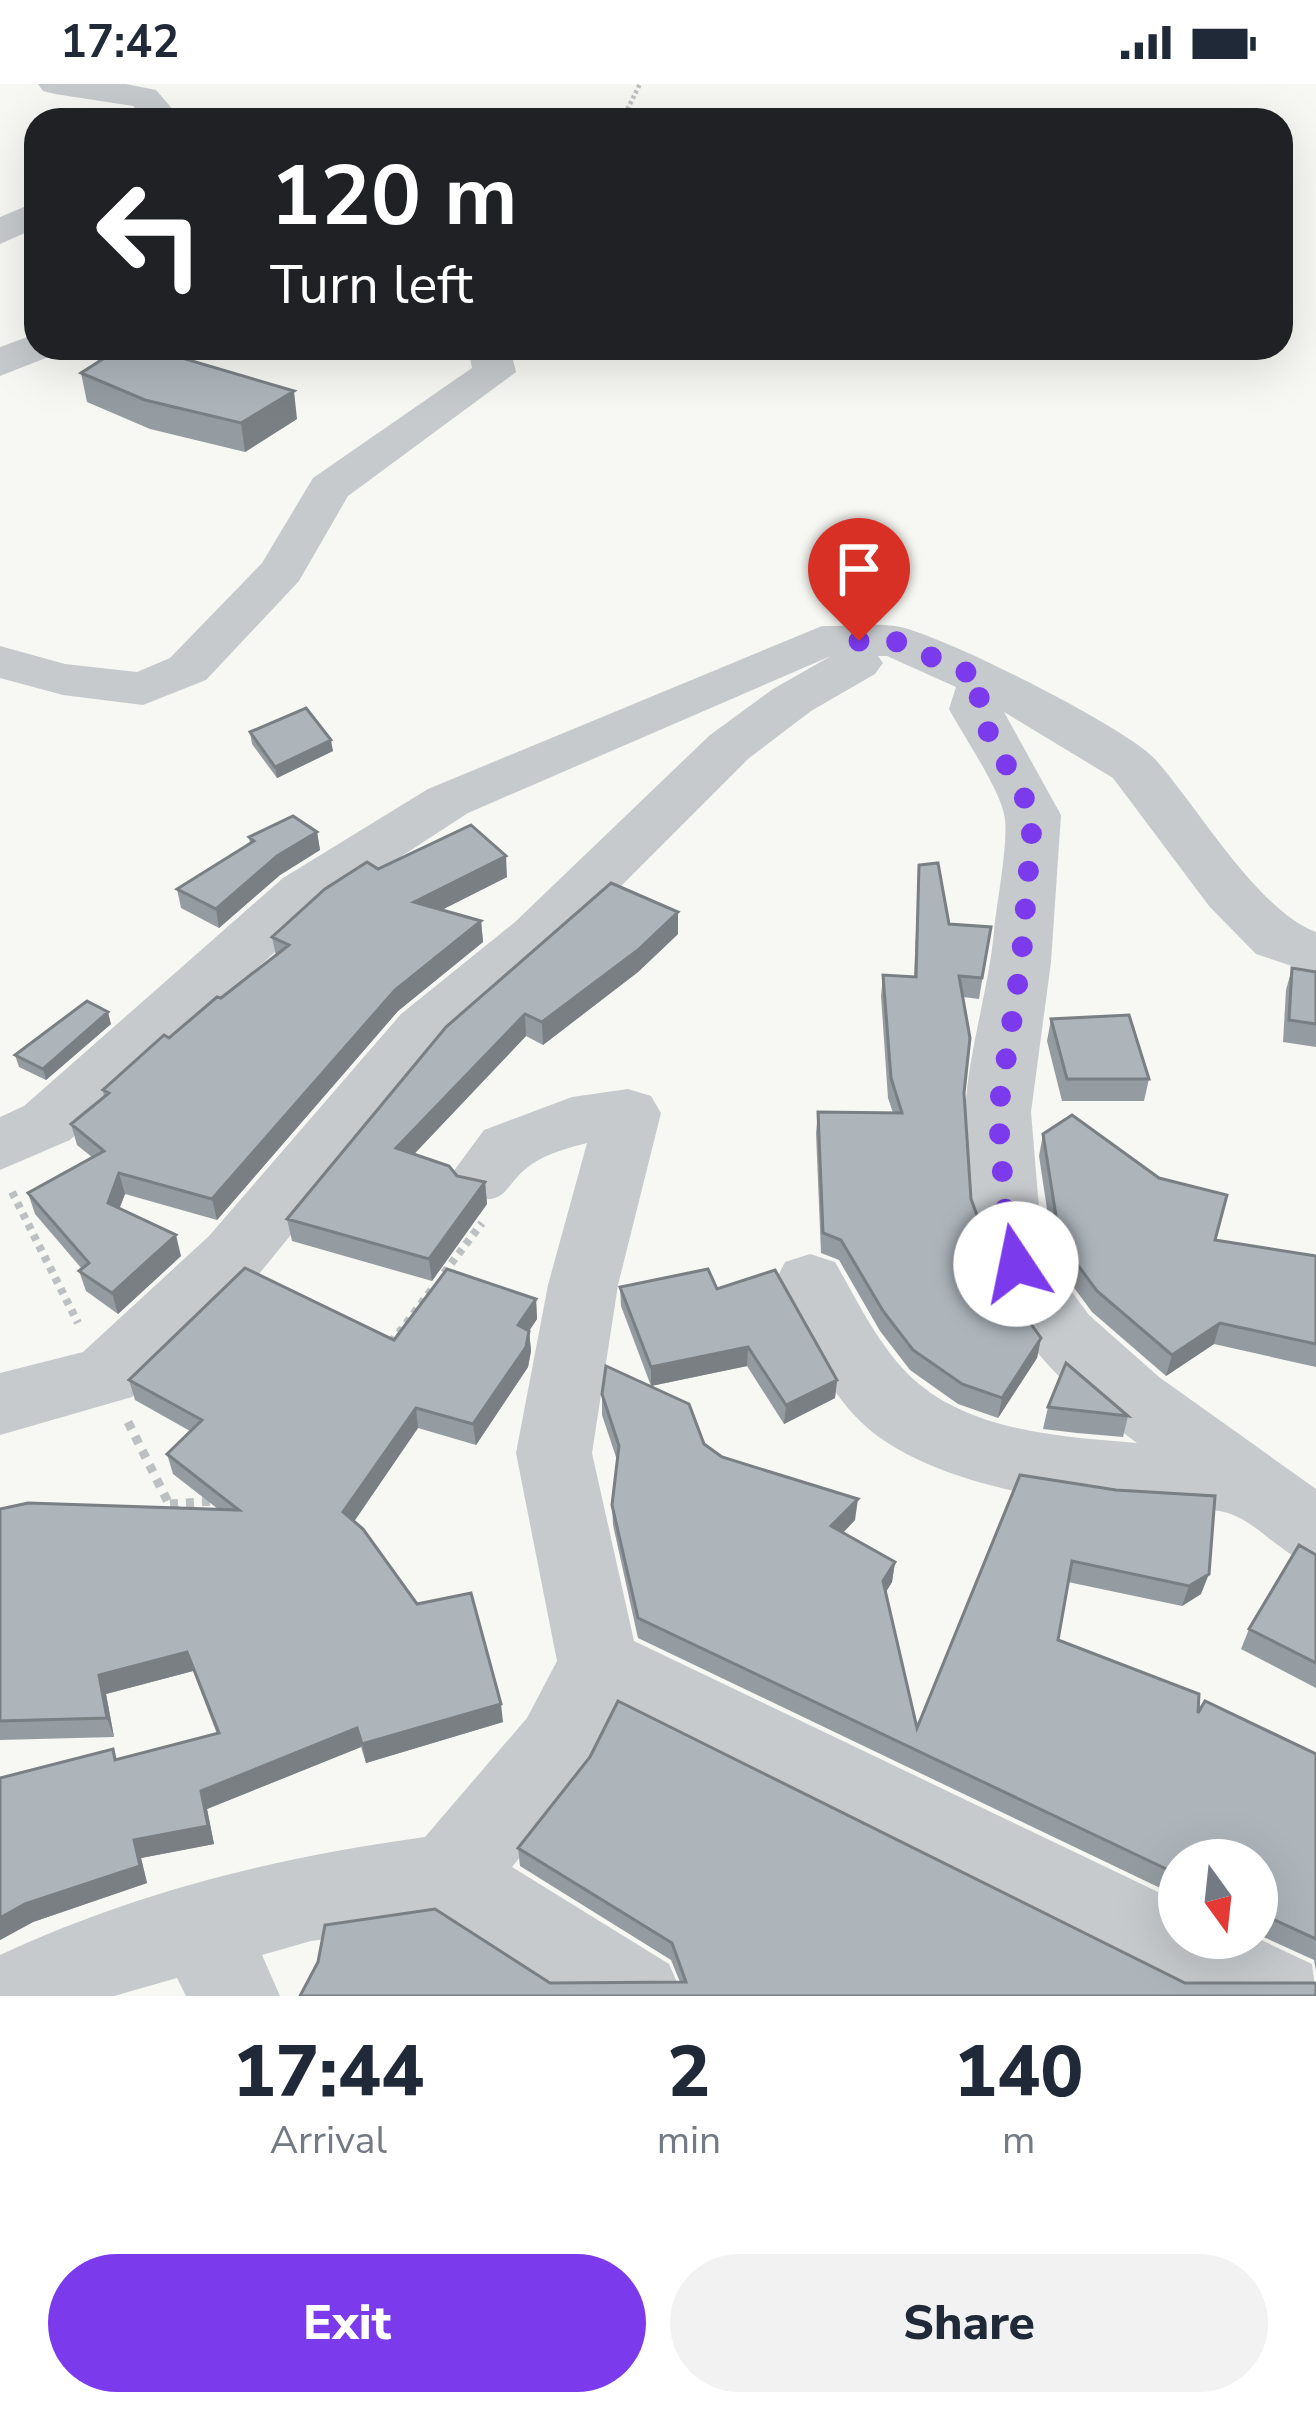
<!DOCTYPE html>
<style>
:root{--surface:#fff;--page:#f2f2f3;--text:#1f2937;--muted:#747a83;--accent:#7c3aed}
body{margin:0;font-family:"Nunito Sans",sans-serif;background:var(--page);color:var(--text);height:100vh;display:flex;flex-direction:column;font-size:45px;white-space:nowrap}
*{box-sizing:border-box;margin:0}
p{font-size:39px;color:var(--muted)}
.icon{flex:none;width:66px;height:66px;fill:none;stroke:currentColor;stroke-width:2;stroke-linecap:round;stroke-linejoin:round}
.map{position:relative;height:1912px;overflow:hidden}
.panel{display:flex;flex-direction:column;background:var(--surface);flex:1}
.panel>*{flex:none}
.banner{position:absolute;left:24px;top:24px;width:1269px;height:252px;border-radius:36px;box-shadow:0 12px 48px #0002;background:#202124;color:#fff;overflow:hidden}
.needle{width:78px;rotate:165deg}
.controls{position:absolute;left:1158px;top:1755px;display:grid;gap:24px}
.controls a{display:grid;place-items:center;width:120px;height:120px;border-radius:50%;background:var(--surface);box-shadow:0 12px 48px #0002;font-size:60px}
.pin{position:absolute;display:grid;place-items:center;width:102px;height:102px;color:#fff;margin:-123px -51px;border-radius:50% 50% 50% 0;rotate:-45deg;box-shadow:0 0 12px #0007}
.pin .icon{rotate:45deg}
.me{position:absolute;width:132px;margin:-66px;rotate:349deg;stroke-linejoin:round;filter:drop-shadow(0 0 9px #0008)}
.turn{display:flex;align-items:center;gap:42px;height:252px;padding:0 48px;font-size:54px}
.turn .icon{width:156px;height:156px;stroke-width:2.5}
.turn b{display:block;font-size:84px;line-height:102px}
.eta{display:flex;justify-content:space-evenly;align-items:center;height:204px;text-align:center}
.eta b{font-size:72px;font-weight:800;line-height:84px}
.cta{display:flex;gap:24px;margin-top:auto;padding:24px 48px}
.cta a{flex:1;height:138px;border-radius:72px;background:var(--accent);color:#fff;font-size:48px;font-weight:800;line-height:138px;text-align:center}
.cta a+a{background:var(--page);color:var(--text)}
.status{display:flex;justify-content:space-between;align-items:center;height:84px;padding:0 60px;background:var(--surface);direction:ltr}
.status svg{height:33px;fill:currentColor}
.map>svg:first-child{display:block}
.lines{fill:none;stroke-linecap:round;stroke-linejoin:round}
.path-far2{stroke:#bdc0c2;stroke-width:4.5;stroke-dasharray:3 3;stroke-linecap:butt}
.path-far1{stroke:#bdc0c2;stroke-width:8;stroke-dasharray:6 6;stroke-linecap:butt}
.path{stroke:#bdc0c2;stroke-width:9;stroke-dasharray:8 8;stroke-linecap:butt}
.minor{fill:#c6cacd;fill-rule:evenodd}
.wall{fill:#959ca1}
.shaded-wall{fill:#797f83}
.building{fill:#adb5bb;stroke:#797f83;stroke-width:3}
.route{stroke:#7c3aed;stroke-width:21;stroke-dasharray:0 37.8}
</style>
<div class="status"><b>17:42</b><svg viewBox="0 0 49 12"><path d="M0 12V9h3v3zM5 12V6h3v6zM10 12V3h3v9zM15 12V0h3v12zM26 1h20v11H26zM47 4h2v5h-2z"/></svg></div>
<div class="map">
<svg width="1316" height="1912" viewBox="0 0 1316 1912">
<rect width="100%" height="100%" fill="#f7f7f3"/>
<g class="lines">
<path class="path-far2" d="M622,36L640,0"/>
<path class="path-far1" d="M12,1108L78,1239
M444,1189L482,1139
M399,1249L435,1201"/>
<path class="path" d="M390,1260L401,1246
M128,1338L169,1420L179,1428
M170,1420L215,1417"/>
<path class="minor" d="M38,0H126L156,6L182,36H145L133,22L55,10L43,7Z
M36,118V144L0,160V133Z
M36,250V264H56L51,272L0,292V263Z
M468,264H510L516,288L348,412L299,497L206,596L143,621L63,611L0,594V562L65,580L137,588L170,574L262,479L313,394L472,284Z
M822,542C846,542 872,539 895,542C936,547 1129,645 1155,675C1197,722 1259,828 1316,848V890L1256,870L1209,822L1113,694L1004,628L1061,731L1051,878L1031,1028L1039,1124L1051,1180L1089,1231L1159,1293L1316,1405V1483C1280,1470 1260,1441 1231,1430C1209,1421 1139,1425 1111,1422C1032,1414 912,1393 855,1332C820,1294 799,1243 775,1198L785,1178L810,1170L835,1178C857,1216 876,1257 907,1289C964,1347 1060,1353 1137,1359C1015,1268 959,1186 965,1029C968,969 988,908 994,848C996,822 1010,753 1004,730C999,704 963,651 949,625L956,603L887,572H878L883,579L875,590L811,627L748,675L557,866L445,962L259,1190L132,1313L0,1351V1289L83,1268L209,1152L401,930L515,838L710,651L773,605L831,572L468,729L325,822L70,1056L0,1086V1033L24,1022L283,794L428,705Z
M628,1005L651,1012L661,1029L618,1201L592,1369L634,1557L1179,1818V1854H1257L1312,1880L1316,1912H1179L616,1630L587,1690L512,1783L669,1880L683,1912H554L439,1838L311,1857L262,1871L280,1912H186L177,1894L114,1912H0V1871C139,1807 274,1774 425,1753L527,1634L557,1577L516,1369L548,1201L587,1059C571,1063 546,1070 532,1080C500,1102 511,1126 460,1110L450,1092L484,1046L572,1013Z"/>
</g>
<path class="wall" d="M81,289L297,335L245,368L150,345L87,318Z
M250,648L333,667L277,694L252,660Z
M317,748L320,766L280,791L219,844L181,824L177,805L250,760L249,753Z
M919,781L949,840L991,843L979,915L963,913L964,1009L971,1115L1003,1201L1041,1254L1037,1274L998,1334L958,1320L910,1286L880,1247L839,1176L821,1169L816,1049L818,1028L893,1029L888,1014L881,912L883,891L914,893Z
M378,785L507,793L441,826L481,837L483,858L398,927L217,1136L125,1110L119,1124L181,1172L118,1230L86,1207L79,1187L82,1185L35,1130L28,1109L93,1074L77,1061L71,1040L104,1013L103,1006L276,872L272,853Z
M678,850L638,888L543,961L526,952L414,1070L457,1092L485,1098L487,1120L432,1197L292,1157L287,1135L446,943Z
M1292,884L1316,888V963L1283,958L1286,906Z
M1051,935L1149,995L1144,1017H1062L1047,957Z
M111,940L46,996L19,983L15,971Z
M1043,1050L1215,1156L1316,1172V1283L1214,1260L1166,1292L1092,1228L1055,1178L1039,1072Z
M620,1203L717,1205L837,1296L835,1314L784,1340L747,1282L651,1302L621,1222Z
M536,1215L537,1235L529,1247L531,1267L528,1283L476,1361L418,1344L354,1437L503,1638L366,1679L361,1663L207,1725L214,1760L141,1774L147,1799L33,1838L0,1856V1716L113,1665L117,1675L217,1650L193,1587L106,1610L114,1653L0,1656V1425H218L173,1390L167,1370L190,1347L135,1316L129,1296L394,1256Z
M602,1310L704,1360L722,1373L855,1436L843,1449L895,1478L892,1498L886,1508L917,1644L1020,1391L1201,1510L1182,1522L1068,1498L1058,1556L1198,1629L1316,1670V1887L1314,1876L1257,1850V1776H1179V1813L638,1554L613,1441L612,1421L617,1376L602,1331Z
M1048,1323L1128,1332L1123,1353L1077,1349L1043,1345Z
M1316,1471V1604L1241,1565L1249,1545Z
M518,1764L1185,1899H550L680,1898L671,1876L520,1782Z"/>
<path class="shaded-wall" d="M294,307L297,335L245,368L241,339Z
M331,656L333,667L277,694L275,683Z
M317,748L320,766L280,791L219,844L216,825L277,772Z
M506,772L507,793L416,839L414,818Z
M678,828V850L638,888L543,961L542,938Z
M481,837L483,858L398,927L217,1136L212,1115L395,906Z
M108,928L111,940L46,996L43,985Z
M525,930L526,952L399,1086L396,1064Z
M119,1089L125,1110L114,1139L108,1119Z
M485,1098L487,1120L432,1197L429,1175Z
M176,1151L181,1172L118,1230L112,1209Z
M536,1215L537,1235L519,1262L518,1241Z
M1220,1239L1214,1260L1166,1292L1172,1271Z
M529,1247L531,1267L528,1283L476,1361L473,1340Z
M1041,1254L1037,1274L998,1334L1002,1314Z
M748,1263L747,1282L651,1302V1283Z
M837,1296L835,1314L784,1340L786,1321Z
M416,1324L418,1344L347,1448L343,1428Z
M858,1415L855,1436L829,1463L831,1442Z
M895,1478L892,1498L880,1517L883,1497Z
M1209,1490L1201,1510L1182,1522L1189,1502Z
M187,1568L193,1587L106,1610L114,1653L107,1634L99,1591Z
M501,1620L503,1638L366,1679L362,1660Z
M357,1644L361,1663L207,1725L214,1760L141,1774L147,1799L33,1838L0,1856V1834L134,1756L201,1707Z"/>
<path class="building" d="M120,264H148L294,307L241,339L145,316L81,289Z
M306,624L331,656L275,683L250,648Z
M293,732L317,748L277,772L216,825L177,805L254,757L249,753Z
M471,741L506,772L414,818L481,837L395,906L212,1115L119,1089L108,1119L176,1151L112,1209L79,1187L89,1179L28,1109L104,1067L71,1040L109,1009L103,1006L164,951L169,954L217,913L221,914L289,861L272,853L325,805L367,778L378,785Z
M938,779L949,840L991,843L982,894L959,892L970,954L964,1009L971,1115L1003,1201L1041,1254L1002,1314L962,1300L913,1266L883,1227L841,1156L823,1149L818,1028L902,1029L891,994L883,891L916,893L919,781Z
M611,799L678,828L638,866L542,938L525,930L396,1064L449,1082L457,1092L485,1098L429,1175L287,1135L446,943Z
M1292,884L1316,888V940L1289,936Z
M87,917L108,928L43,985L15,971Z
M1129,931L1149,995H1067L1051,935Z
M1072,1031L1159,1094L1227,1111L1215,1156L1316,1172V1260L1220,1239L1172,1271L1097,1207L1060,1157L1043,1050Z
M245,1184L394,1256L447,1185L536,1215L518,1241L529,1247L526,1263L473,1340L416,1324L343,1428L363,1445L417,1520L471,1509L501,1620L362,1660L357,1644L201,1707L208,1742L134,1756L140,1782L25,1820L0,1834V1694L113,1665L115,1676L219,1649L187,1568L99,1591L107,1634L0,1637V1425L28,1419L239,1426L167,1370L202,1336L129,1296Z
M708,1185L717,1205L775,1186L837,1296L786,1321L748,1263L651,1283L620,1203Z
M1066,1279L1128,1332L1048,1323Z
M606,1282L689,1320L704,1360L722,1373L858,1415L831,1442L895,1478L883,1497L917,1644L1020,1391L1116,1406L1215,1412L1209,1490L1189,1502L1072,1477L1058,1556L1199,1610L1198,1629L1205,1617L1316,1670V1855L1266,1832H1257V1776H1179V1791L638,1534L612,1421L619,1362L602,1310Z
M1299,1461L1316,1471V1579L1249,1545Z
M618,1617L1185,1899H1316V1912H300L318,1878L325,1841L435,1825L550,1899L686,1898L672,1859L518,1764L590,1673Z"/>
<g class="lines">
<path class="route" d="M859,557H895L984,596L976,625L1033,730L1021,878L998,1028L1005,1124L1016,1180"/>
</g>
</svg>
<div class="controls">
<a><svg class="needle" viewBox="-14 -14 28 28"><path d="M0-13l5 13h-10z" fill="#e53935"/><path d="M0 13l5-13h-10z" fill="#747a83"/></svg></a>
</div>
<div class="pin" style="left:859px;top:557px;background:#d93025"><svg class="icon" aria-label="arrive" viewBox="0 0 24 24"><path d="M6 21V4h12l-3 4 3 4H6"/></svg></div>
<svg class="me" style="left:1016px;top:1180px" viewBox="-20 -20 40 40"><circle r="19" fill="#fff"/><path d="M0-13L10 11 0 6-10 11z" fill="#7c3aed"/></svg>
<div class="banner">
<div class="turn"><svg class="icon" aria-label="left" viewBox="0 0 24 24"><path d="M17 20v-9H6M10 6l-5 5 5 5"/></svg><div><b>120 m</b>Turn left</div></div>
</div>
</div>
<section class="panel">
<div class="eta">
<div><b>17:44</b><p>Arrival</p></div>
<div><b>2</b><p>min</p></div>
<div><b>140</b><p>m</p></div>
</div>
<div class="cta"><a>Exit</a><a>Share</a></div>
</section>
